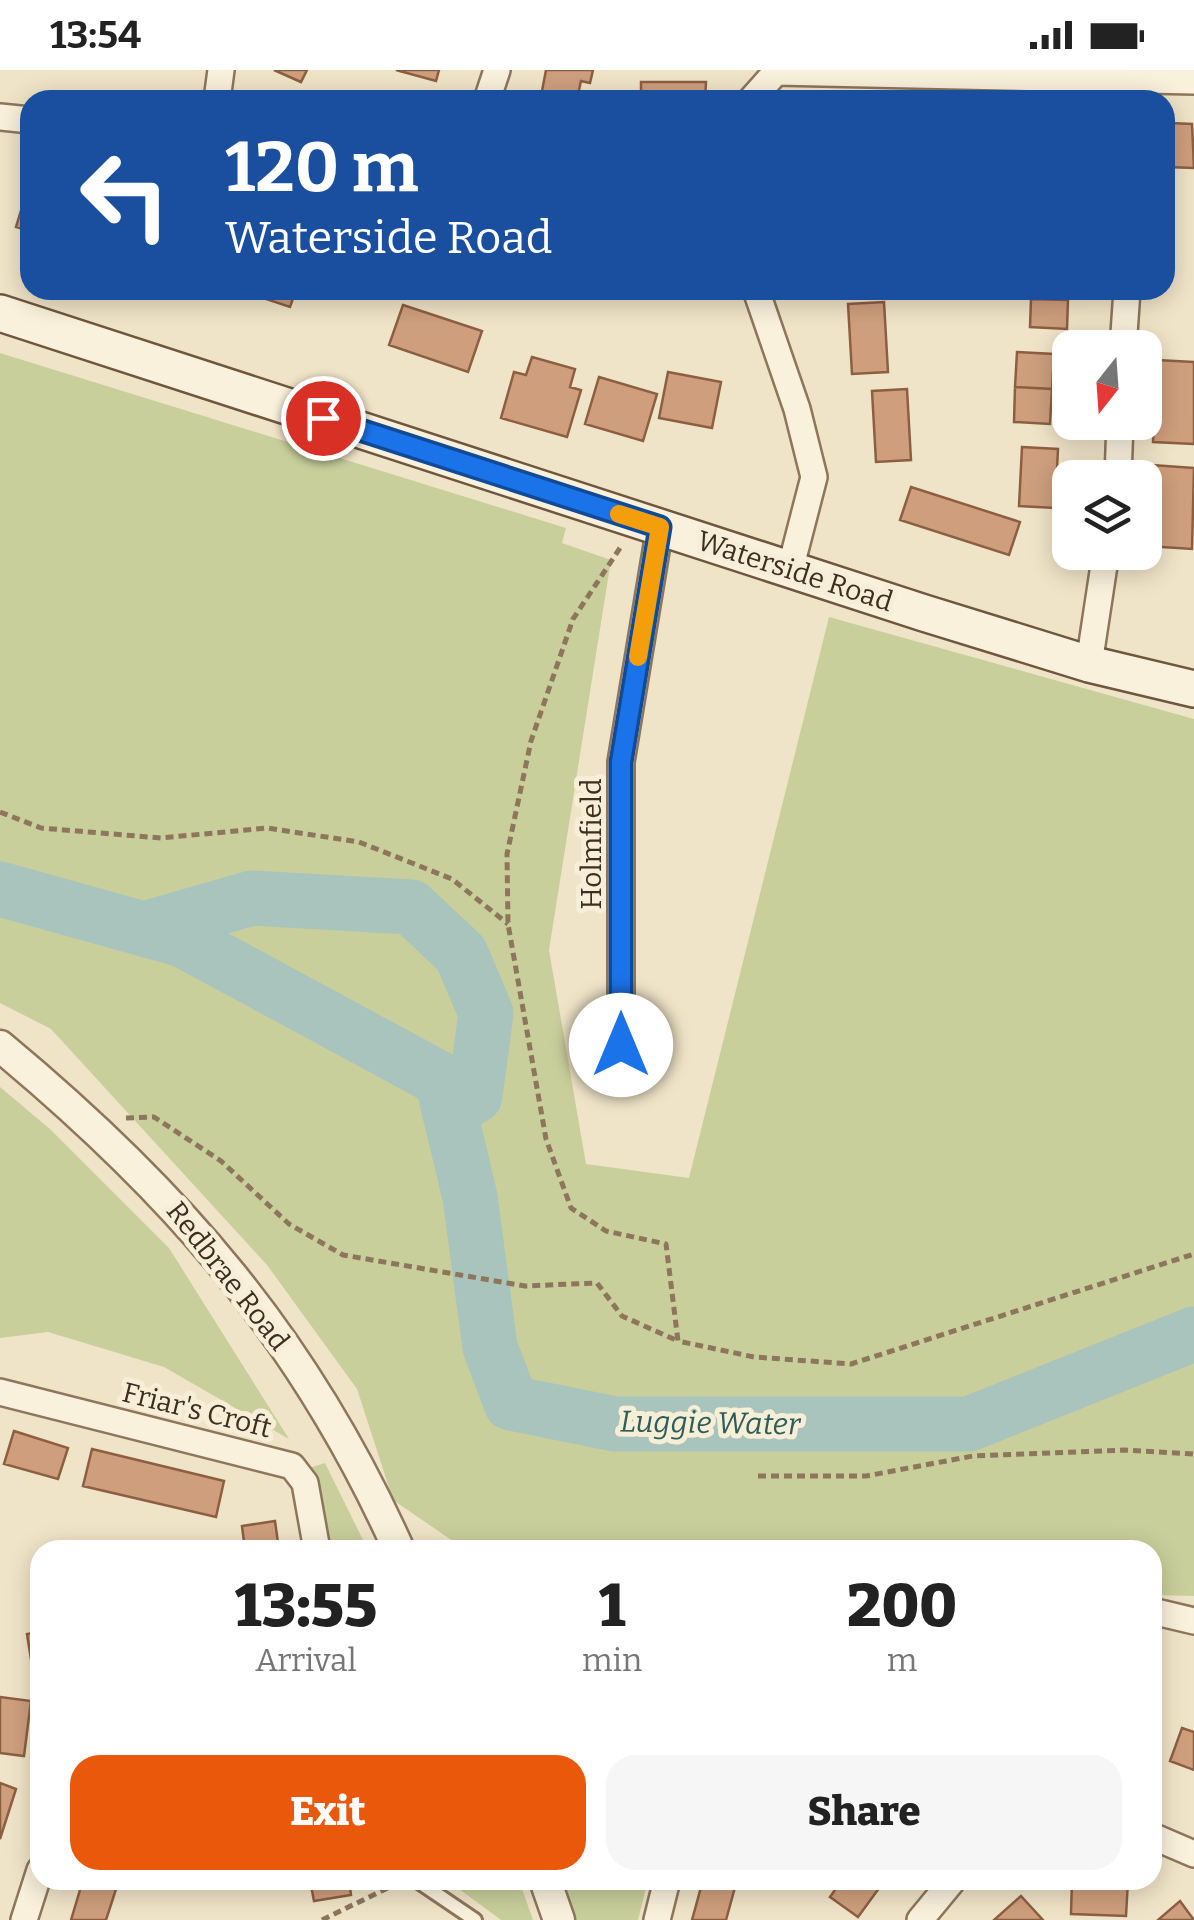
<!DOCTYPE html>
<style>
:root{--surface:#fff;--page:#f6f6f6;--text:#222;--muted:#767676;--accent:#ea580c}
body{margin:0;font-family:Bitter,serif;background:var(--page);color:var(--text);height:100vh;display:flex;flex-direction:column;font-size:38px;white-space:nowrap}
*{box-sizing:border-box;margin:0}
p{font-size:32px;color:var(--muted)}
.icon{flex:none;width:55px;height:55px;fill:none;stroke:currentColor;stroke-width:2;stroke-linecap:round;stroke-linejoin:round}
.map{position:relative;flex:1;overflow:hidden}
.panel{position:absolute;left:30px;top:1470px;width:1132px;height:350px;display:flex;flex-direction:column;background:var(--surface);border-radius:30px;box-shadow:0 5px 25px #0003}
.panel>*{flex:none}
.guide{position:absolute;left:20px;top:20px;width:1155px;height:210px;border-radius:30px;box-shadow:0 5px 25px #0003;background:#1a4fa0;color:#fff;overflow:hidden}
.needle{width:65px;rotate:197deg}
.controls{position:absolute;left:1052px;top:260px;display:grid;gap:20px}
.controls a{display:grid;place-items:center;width:110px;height:110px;border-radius:20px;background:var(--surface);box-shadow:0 5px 25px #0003;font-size:50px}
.pin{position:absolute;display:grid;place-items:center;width:85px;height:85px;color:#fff;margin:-42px;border:5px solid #fff;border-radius:50%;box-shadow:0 2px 10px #0007}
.me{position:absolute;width:110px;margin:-55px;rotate:0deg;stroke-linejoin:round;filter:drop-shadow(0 0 8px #0008)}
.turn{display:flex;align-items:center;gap:35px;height:210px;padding:0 40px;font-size:45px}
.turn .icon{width:130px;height:130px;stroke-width:2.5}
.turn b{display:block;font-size:70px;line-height:85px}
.eta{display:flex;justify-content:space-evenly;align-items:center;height:170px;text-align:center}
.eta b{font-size:60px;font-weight:800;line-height:70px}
.cta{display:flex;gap:20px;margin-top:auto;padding:20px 40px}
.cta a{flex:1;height:115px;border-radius:30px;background:var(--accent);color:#fff;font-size:40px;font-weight:800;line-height:115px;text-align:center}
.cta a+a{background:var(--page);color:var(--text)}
.status{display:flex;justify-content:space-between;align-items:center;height:70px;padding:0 50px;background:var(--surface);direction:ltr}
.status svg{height:28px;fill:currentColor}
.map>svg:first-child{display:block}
.green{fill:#c9cf9b}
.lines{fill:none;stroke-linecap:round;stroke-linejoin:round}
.river{stroke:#a9c4bc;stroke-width:55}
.building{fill:#cf9f7d;stroke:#8d5f41;stroke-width:2.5}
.service-casing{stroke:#8d765c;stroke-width:18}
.minor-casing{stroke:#8d765c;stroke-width:30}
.tertiary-casing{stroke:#8d765c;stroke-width:35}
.secondary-casing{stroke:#6f573f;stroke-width:40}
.path{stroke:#8d765c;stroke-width:5;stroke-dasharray:8 5;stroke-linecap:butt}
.service{stroke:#faf1dc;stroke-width:12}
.minor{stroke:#faf1dc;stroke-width:25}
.tertiary{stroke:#faf1dc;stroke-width:30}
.secondary{stroke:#faf1dc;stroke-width:35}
.route-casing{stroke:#114b97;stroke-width:25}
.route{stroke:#1a73e8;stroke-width:18}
.slow{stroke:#f59e0b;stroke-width:18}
.labels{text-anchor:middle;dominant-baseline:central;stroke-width:10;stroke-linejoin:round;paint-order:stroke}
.street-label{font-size:28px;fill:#3d2e20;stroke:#f7eed8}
.water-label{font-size:30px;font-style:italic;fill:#2f5d5a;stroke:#f7eed8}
</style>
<div class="status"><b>13:54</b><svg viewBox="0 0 49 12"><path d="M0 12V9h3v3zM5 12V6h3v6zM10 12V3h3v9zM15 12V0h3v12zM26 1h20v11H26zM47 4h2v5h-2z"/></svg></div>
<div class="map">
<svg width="1194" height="1850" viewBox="0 0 1194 1850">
<rect width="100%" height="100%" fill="#f0e4c8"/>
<path class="green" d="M0,283L566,458L562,473L611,490L549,880L586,1094L689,1108L829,547L1194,649V1526L1153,1525L1152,1480H466L393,1430L357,1319L267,1195L51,959L0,933Z
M0,1017L50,1059L169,1178L289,1369L164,1297L48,1262L0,1268Z
M325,1393L368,1480H324L309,1398Z
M447,1810H519L533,1850H501Z
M562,1810H648L638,1850H576Z"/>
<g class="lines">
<path class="river" d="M0,819L183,870L442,1010L470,1127L490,1277L511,1333L615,1354H969L1194,1264
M144,859L252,828L411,837L461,884L486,943L475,1026L449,1041"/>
</g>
<path class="building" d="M274,0H307L301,12Z
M396,0H439L436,11Z
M546,0H593L590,13L581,11L577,29L542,21Z
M641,12H706L705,30H641Z
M1169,53L1192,54L1194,98L1168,97Z
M27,121L30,122V161L16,157Z
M239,220H296L290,237Z
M1031,220H1068V230L1031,229Z
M1031,229L1068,230L1067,259L1030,257Z
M884,232L888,302L852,304L848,234Z
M403,235L482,261L468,302L389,275Z
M1017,282L1054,284L1052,319L1015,317Z
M532,287L575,299L570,317L581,320L567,367L501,348L514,302L526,305Z
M1157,290L1194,292V374L1153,372Z
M668,302L721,312L712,358L659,348Z
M599,307L657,324L643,371L585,354Z
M1015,317L1052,319L1050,354L1014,352Z
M907,319L911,390L876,392L872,321Z
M1022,377L1058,379L1055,438L1019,436Z
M1152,395L1194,398L1192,479L1147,476Z
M911,417L1020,452L1009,485L900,450Z
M14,1361L68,1378L58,1409L4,1394Z
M92,1379L224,1411L216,1447L83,1416Z
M275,1451L279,1480H245L242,1456Z
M40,1562V1601L33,1602L27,1564Z
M0,1627L31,1631L24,1686L0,1683Z
M1182,1658L1194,1662V1700L1170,1691Z
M0,1713L16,1719L0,1769Z
M83,1810H119L106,1850H71Z
M310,1810H349L351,1825L314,1831Z
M703,1810H737L726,1850H692Z
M842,1810H885L858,1847L830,1827Z
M1072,1810L1128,1811L1126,1846L1071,1844Z
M1021,1826L1043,1850H994Z
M1180,1831L1194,1850H1158Z"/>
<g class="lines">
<defs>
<path id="service" d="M416,1810L475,1850"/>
<path id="minor" d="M217,30L221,0
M487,30L497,0
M751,30L776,2L1194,11
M0,47L30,50
M756,220L797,339L814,407L790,500
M1123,278L1127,220
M1118,408L1120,352
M1089,594L1106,482
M621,975V692L660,457
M0,1322L292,1396L305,1413L317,1480
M1152,1541L1194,1551
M1152,1766L1194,1784
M24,1850L40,1800
M657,1850L667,1810
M920,1850L953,1810"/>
<path id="tertiary" d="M0,976C177,1123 304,1268 399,1480
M545,1810L559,1850"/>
<path id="secondary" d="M0,243L924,543L1089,594L1194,619"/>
</defs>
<use href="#service" class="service-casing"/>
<use href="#minor" class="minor-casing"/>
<use href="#tertiary" class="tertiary-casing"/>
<use href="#secondary" class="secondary-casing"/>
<path class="path" d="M620,478L573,549L531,671L507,784L508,854L546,1069L571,1138L606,1161L666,1174L678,1271L754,1287L851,1294L1194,1184
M0,742L41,758L161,768L267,758L359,772L452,809L508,854
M126,1048L154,1047L221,1091L289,1154L343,1185L525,1216L597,1213L622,1246L678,1271
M758,1406H866L973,1386L1125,1380L1194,1384
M322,1850L398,1813"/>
<use href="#service" class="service"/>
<use href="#minor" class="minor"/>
<use href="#tertiary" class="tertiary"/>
<use href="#secondary" class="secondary"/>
</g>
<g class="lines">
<defs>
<path id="route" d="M323,348L660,457L621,692V975"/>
</defs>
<use href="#route" class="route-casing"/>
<use href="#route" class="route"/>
<path class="slow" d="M619,444L660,457L638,587"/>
</g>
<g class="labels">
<g class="street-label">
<text transform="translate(795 501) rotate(18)">Waterside Road</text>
<text transform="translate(591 774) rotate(-90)">Holmfield</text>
<text transform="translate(228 1206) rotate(52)">Redbrae Road</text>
<text transform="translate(197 1340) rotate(14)">Friar's Croft</text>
</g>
<g class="water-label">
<text transform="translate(710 1353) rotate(1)">Luggie Water</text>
</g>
</g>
</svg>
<div class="controls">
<a><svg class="needle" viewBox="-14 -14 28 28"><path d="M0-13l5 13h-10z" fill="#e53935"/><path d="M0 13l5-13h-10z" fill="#767676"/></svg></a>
<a><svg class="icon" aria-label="layers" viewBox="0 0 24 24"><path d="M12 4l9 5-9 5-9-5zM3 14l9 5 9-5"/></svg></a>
</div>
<div class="pin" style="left:323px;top:348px;background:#d93025"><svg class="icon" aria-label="arrive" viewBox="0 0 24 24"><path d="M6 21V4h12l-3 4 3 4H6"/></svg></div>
<svg class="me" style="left:621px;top:975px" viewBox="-20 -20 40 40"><circle r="19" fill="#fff"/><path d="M0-13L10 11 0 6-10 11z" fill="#1a73e8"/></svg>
<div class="guide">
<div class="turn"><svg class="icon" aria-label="left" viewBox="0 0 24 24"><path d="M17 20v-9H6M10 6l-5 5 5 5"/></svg><div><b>120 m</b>Waterside Road</div></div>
</div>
<section class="panel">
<div class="eta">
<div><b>13:55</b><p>Arrival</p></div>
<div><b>1</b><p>min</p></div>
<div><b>200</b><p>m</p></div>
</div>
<div class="cta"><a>Exit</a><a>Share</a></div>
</section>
</div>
